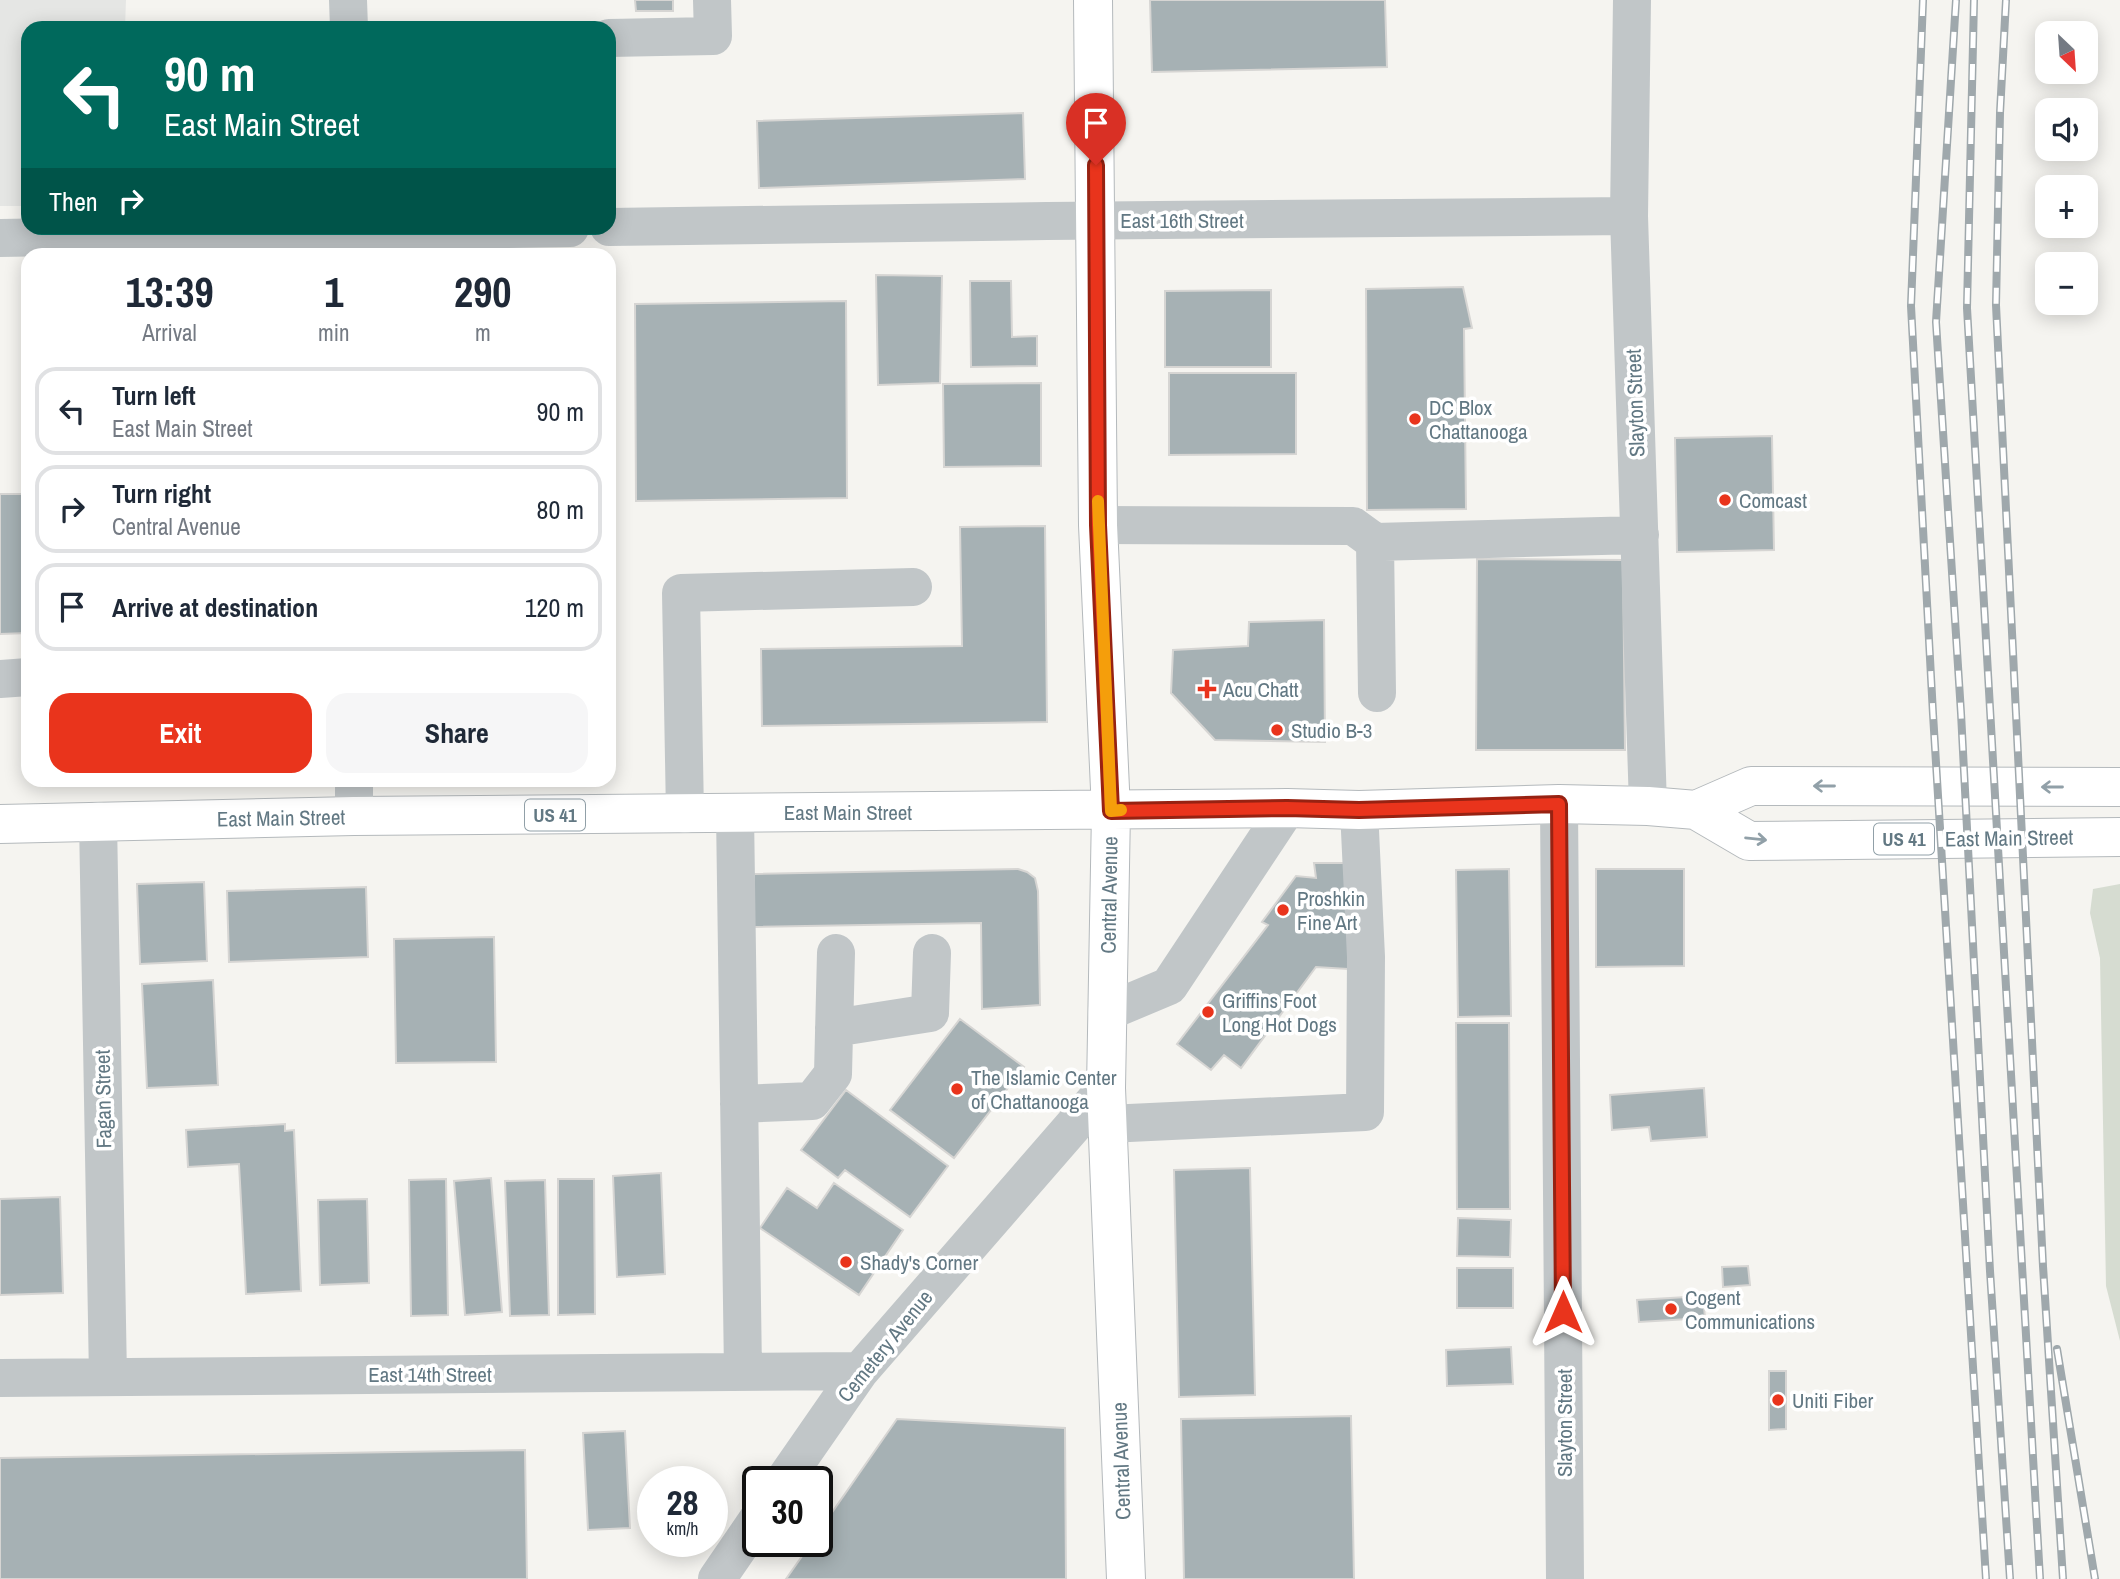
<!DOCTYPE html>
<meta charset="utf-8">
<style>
:root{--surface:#fff;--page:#f6f6f7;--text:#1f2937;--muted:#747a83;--line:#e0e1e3;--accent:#e9341c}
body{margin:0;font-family:"Archivo Narrow",sans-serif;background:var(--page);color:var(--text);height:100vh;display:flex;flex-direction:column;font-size:26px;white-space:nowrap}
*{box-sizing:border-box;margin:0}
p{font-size:23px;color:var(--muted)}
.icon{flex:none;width:38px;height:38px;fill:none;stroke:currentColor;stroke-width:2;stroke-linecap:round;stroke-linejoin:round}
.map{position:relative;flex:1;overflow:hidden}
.panel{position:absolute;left:21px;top:248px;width:595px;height:539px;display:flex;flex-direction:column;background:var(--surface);border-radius:21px;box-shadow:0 4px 18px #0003}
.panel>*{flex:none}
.banner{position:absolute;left:21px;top:21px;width:595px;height:214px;border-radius:21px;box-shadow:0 4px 18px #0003;background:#00695c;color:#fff;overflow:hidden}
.needle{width:46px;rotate:155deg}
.fabs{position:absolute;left:2035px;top:21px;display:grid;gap:14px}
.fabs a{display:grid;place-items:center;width:63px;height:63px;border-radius:14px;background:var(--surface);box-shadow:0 4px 18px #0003;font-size:35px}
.speed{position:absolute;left:637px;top:1466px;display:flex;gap:14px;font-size:35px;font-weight:700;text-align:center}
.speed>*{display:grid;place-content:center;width:91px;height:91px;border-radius:50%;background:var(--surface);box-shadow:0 4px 18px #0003;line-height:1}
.speed small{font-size:18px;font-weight:400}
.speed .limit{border:4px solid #111;border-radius:10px;background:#fff;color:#111}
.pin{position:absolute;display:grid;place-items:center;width:60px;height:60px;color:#fff;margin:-72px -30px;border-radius:50% 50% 50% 0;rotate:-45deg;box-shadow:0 0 7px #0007}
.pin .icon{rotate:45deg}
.me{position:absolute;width:77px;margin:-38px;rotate:0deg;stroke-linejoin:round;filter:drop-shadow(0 0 5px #0008)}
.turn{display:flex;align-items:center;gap:24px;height:147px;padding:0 28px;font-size:32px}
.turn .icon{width:91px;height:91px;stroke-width:2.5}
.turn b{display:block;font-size:49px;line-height:60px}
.then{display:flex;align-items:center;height:66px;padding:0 28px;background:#0003;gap:14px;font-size:26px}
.eta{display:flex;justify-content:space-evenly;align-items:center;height:119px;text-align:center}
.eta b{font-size:42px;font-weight:700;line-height:49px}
.cta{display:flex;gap:14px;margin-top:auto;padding:14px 28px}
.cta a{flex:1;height:80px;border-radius:21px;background:var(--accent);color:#fff;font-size:28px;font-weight:700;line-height:80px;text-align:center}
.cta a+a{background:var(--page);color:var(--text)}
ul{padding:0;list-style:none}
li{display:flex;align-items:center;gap:21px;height:88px;margin:0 14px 10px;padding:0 14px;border:4px solid var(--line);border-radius:21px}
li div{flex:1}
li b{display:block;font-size:26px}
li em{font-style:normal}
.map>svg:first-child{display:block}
.built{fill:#e5e6e4}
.green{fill:#d6dcd1}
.building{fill:#a6b1b4;stroke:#d6d5d3;stroke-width:2}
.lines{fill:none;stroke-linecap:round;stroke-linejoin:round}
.major-casing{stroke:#b4b9bc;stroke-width:40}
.minor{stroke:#c1c6c8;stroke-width:38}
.major{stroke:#fff;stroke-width:38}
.rail-casing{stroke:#9fa8ac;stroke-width:8}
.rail{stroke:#fff;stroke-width:5;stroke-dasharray:16;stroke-linecap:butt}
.oneway{stroke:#91a0a8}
.route-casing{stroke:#972212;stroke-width:18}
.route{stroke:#e9341c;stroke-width:12}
.slow{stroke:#f59e0b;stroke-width:12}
.poi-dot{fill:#e9341c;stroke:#fff;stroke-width:2.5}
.labels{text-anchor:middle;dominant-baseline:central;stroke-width:7;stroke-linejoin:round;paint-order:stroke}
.shield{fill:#fff;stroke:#91a0a8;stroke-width:2}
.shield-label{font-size:19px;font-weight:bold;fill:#627883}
.street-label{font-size:21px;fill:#627883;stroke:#fff}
.poi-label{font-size:21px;fill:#627883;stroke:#fff;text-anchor:start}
</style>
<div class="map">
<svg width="2120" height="1579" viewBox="0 0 2120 1579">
<rect width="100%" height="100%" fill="#f5f4f0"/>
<path class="built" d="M0,0H126L125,28H28V206H0Z"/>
<path class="green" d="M2120,884V1341L2106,1286L2100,958L2090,913L2093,889Z"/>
<path class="building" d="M635,0H673V11H636Z
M1150,0H1385L1387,67L1152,72Z
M1023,113L1025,179L759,188L757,121Z
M876,275L942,276L940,383L878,385Z
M970,281H1011L1012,337L1037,336V366L971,367Z
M1463,287L1472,328L1464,329L1466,509L1367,510L1366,289Z
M1271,290V367H1165V291Z
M846,301L847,498L636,501L635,304Z
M1169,373H1296V454L1169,455Z
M1041,383V466L944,467L943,384Z
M1772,436L1774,550L1677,552L1675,438Z
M0,494H28V633L0,634Z
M1045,526L1047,722L762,726L761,649L962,646L960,527Z
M1477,559L1623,560L1625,750H1476Z
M1324,620L1325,742L1215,740L1171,693L1173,650L1248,646L1249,622Z
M1314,863H1353L1348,969L1316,967L1241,1068L1224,1055L1211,1070L1177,1044L1268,925L1262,922L1296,876L1316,878Z
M1018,869L1027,872L1035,878L1038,891L1040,1005L982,1009L981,923L753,927L754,874Z
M1509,869L1511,1016L1458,1017L1456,870Z
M1596,869H1684V966L1596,967Z
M204,882L207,961L140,964L137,884Z
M366,887L368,957L229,962L227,891Z
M494,937L496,1062L396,1063L394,939Z
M213,980L218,1085L147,1088L142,984Z
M960,1019L1024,1067L954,1158L890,1110Z
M1456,1023H1509L1510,1209H1457Z
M1704,1088L1707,1137L1651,1141L1649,1127L1612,1130L1610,1095Z
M846,1090L948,1166L910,1217L845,1170L838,1178L801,1150Z
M285,1124V1131L294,1130L301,1291L246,1294L239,1164L188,1167L186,1130Z
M1250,1168L1255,1395L1179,1397L1174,1170Z
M661,1173L665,1274L617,1277L613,1176Z
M491,1178L502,1312L465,1315L454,1181Z
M446,1179L448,1315L411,1316L409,1180Z
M558,1179H594L595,1314L558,1315Z
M545,1180L549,1315L510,1316L505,1181Z
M834,1183L903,1230L859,1295L760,1228L787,1188L817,1208Z
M60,1197L63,1293L0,1295V1199Z
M367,1199L369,1283L320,1285L318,1200Z
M1458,1218L1511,1220L1510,1257L1457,1256Z
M1748,1266L1750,1285L1723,1287L1722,1267Z
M1457,1268H1513V1308H1457Z
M1703,1296L1705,1318L1639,1322L1637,1300Z
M1511,1347L1513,1384L1447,1386L1446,1350Z
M1769,1371H1786V1429L1769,1430Z
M1351,1416L1354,1579H1184L1181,1419Z
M897,1419L1065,1428L1066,1579H786L812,1542H817V1534Z
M625,1431L630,1528L588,1530L583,1433Z
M525,1450L527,1579H0V1458Z"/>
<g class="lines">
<defs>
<path id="major" d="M1093,0L1098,525L1111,811L1106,1088L1126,1579
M1696,810L1751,786L2120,787
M0,824L354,816L1287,808L1359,810L1559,804L1648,806L1696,810L1749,841L2120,837"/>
</defs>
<use href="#major" class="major-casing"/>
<path class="minor" d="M348,0L349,28
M1632,0L1629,216L1648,806
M609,38L713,36L712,0
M609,227L1047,221L1629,216
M0,238L570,228
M1098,525L1353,526L1375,542L1640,535
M1375,542L1377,693
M0,679L28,677
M354,780V816
M1559,804L1565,1579
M735,813L743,1372
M685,814L681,593L913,587
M98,821L108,1377
M1107,1012L1169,986L1287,808
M834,1028L930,1013L932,953
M739,1104L812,1101L833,1074L836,953
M1108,1124L1365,1112L1366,957L1359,810
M0,1378L860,1371
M783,1482L860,1371L1106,1088
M717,1579L758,1519"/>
<use href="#major" class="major"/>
<defs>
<path id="rail" d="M1923,0L1911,306L1933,714L1986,1579
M1956,0L1936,322L1961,713L1990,1271L2010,1579
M1974,0L1967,308L2040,1579
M2006,0L2000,113L1996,305L2043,1266L2063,1579
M2057,1349L2095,1579"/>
</defs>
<use href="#rail" class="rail-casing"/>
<use href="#rail" class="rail"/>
</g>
<defs><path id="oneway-shaft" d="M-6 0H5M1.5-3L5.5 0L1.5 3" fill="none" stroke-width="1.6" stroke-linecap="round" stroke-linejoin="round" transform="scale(1.75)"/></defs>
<g class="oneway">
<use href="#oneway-shaft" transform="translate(1824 786) rotate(-180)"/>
<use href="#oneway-shaft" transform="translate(2052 787) rotate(-180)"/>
<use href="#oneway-shaft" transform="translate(1756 839) rotate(6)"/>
</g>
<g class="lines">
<defs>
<path id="route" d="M1096,165L1098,525L1111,811L1287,808L1359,810L1559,804L1563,1312"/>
</defs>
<use href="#route" class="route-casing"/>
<use href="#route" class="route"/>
<path class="slow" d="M1098,501L1111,811L1121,810"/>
</g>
<g class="poi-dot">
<circle cx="1415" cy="419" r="7"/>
<circle cx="1725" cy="500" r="7"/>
<path d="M1203.5 678.5h7v7h7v7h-7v7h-7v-7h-7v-7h7z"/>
<circle cx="1277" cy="730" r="7"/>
<circle cx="1283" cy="910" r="7"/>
<circle cx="1208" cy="1012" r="7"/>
<circle cx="957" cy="1089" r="7"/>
<circle cx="846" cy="1262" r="7"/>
<circle cx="1671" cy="1309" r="7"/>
<circle cx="1778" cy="1400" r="7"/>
</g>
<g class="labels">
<g class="shield">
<rect x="525" y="799.5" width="60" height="31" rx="5"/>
<rect x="1874" y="823.5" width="60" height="31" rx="5"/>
</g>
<g class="shield-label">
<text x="555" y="815">US 41</text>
<text x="1904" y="839">US 41</text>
</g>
<g class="street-label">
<text x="1182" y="220">East 16th Street</text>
<text transform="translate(1635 403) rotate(-92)">Slayton Street</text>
<text x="848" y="812">East Main Street</text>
<text transform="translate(281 818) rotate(-1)">East Main Street</text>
<text transform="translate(2009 838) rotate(-1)">East Main Street</text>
<text transform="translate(1109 895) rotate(-89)">Central Avenue</text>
<text transform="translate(103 1099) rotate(-91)">Fagan Street</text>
<text transform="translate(885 1346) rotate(-51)">Cemetery Avenue</text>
<text x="430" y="1374">East 14th Street</text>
<text transform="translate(1564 1423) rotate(-90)">Slayton Street</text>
<text transform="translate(1121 1461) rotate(-92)">Central Avenue</text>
</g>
<g class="poi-label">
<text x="1429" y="407">DC Blox<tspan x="1429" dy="24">Chattanooga</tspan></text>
<text x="1739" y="500">Comcast</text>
<text x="1223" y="689">Acu Chatt</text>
<text x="1291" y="730">Studio B-3</text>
<text x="1297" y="898">Proshkin<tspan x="1297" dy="24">Fine Art</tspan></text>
<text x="1222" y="1000">Griffins Foot<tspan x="1222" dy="24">Long Hot Dogs</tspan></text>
<text x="971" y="1077">The Islamic Center<tspan x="971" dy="24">of Chattanooga</tspan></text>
<text x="860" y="1262">Shady's Corner</text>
<text x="1685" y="1297">Cogent<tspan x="1685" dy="24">Communications</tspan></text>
<text x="1792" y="1400">Uniti Fiber</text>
</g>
</g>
</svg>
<div class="fabs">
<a><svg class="needle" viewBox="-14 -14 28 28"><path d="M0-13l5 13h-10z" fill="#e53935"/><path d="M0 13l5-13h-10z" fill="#747a83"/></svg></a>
<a><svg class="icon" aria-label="sound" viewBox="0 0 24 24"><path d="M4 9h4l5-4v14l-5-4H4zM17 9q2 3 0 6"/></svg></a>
<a>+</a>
<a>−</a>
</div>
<div class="speed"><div>28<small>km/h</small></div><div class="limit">30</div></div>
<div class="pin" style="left:1096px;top:165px;background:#d93025"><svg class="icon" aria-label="arrive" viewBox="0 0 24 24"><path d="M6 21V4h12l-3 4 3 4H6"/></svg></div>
<svg class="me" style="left:1563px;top:1312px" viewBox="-20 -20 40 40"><path d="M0-17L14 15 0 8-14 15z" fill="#e9341c" stroke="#fff" stroke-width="4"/></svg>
<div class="banner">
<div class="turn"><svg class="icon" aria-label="left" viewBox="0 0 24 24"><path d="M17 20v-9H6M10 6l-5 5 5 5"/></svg><div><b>90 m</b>East Main Street</div></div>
<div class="then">Then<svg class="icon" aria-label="right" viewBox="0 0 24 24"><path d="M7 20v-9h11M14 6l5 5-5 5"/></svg></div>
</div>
<section class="panel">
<div class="eta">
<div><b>13:39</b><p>Arrival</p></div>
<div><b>1</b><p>min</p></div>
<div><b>290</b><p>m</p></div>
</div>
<ul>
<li><svg class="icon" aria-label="left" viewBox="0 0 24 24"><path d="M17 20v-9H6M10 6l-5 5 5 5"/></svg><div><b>Turn left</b><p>East Main Street</p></div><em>90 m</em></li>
<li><svg class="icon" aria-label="right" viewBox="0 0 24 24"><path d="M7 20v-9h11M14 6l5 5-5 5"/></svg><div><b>Turn right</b><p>Central Avenue</p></div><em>80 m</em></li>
<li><svg class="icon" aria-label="arrive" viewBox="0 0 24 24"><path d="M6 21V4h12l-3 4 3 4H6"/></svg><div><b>Arrive at destination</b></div><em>120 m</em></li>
</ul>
<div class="cta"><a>Exit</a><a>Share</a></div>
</section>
</div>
